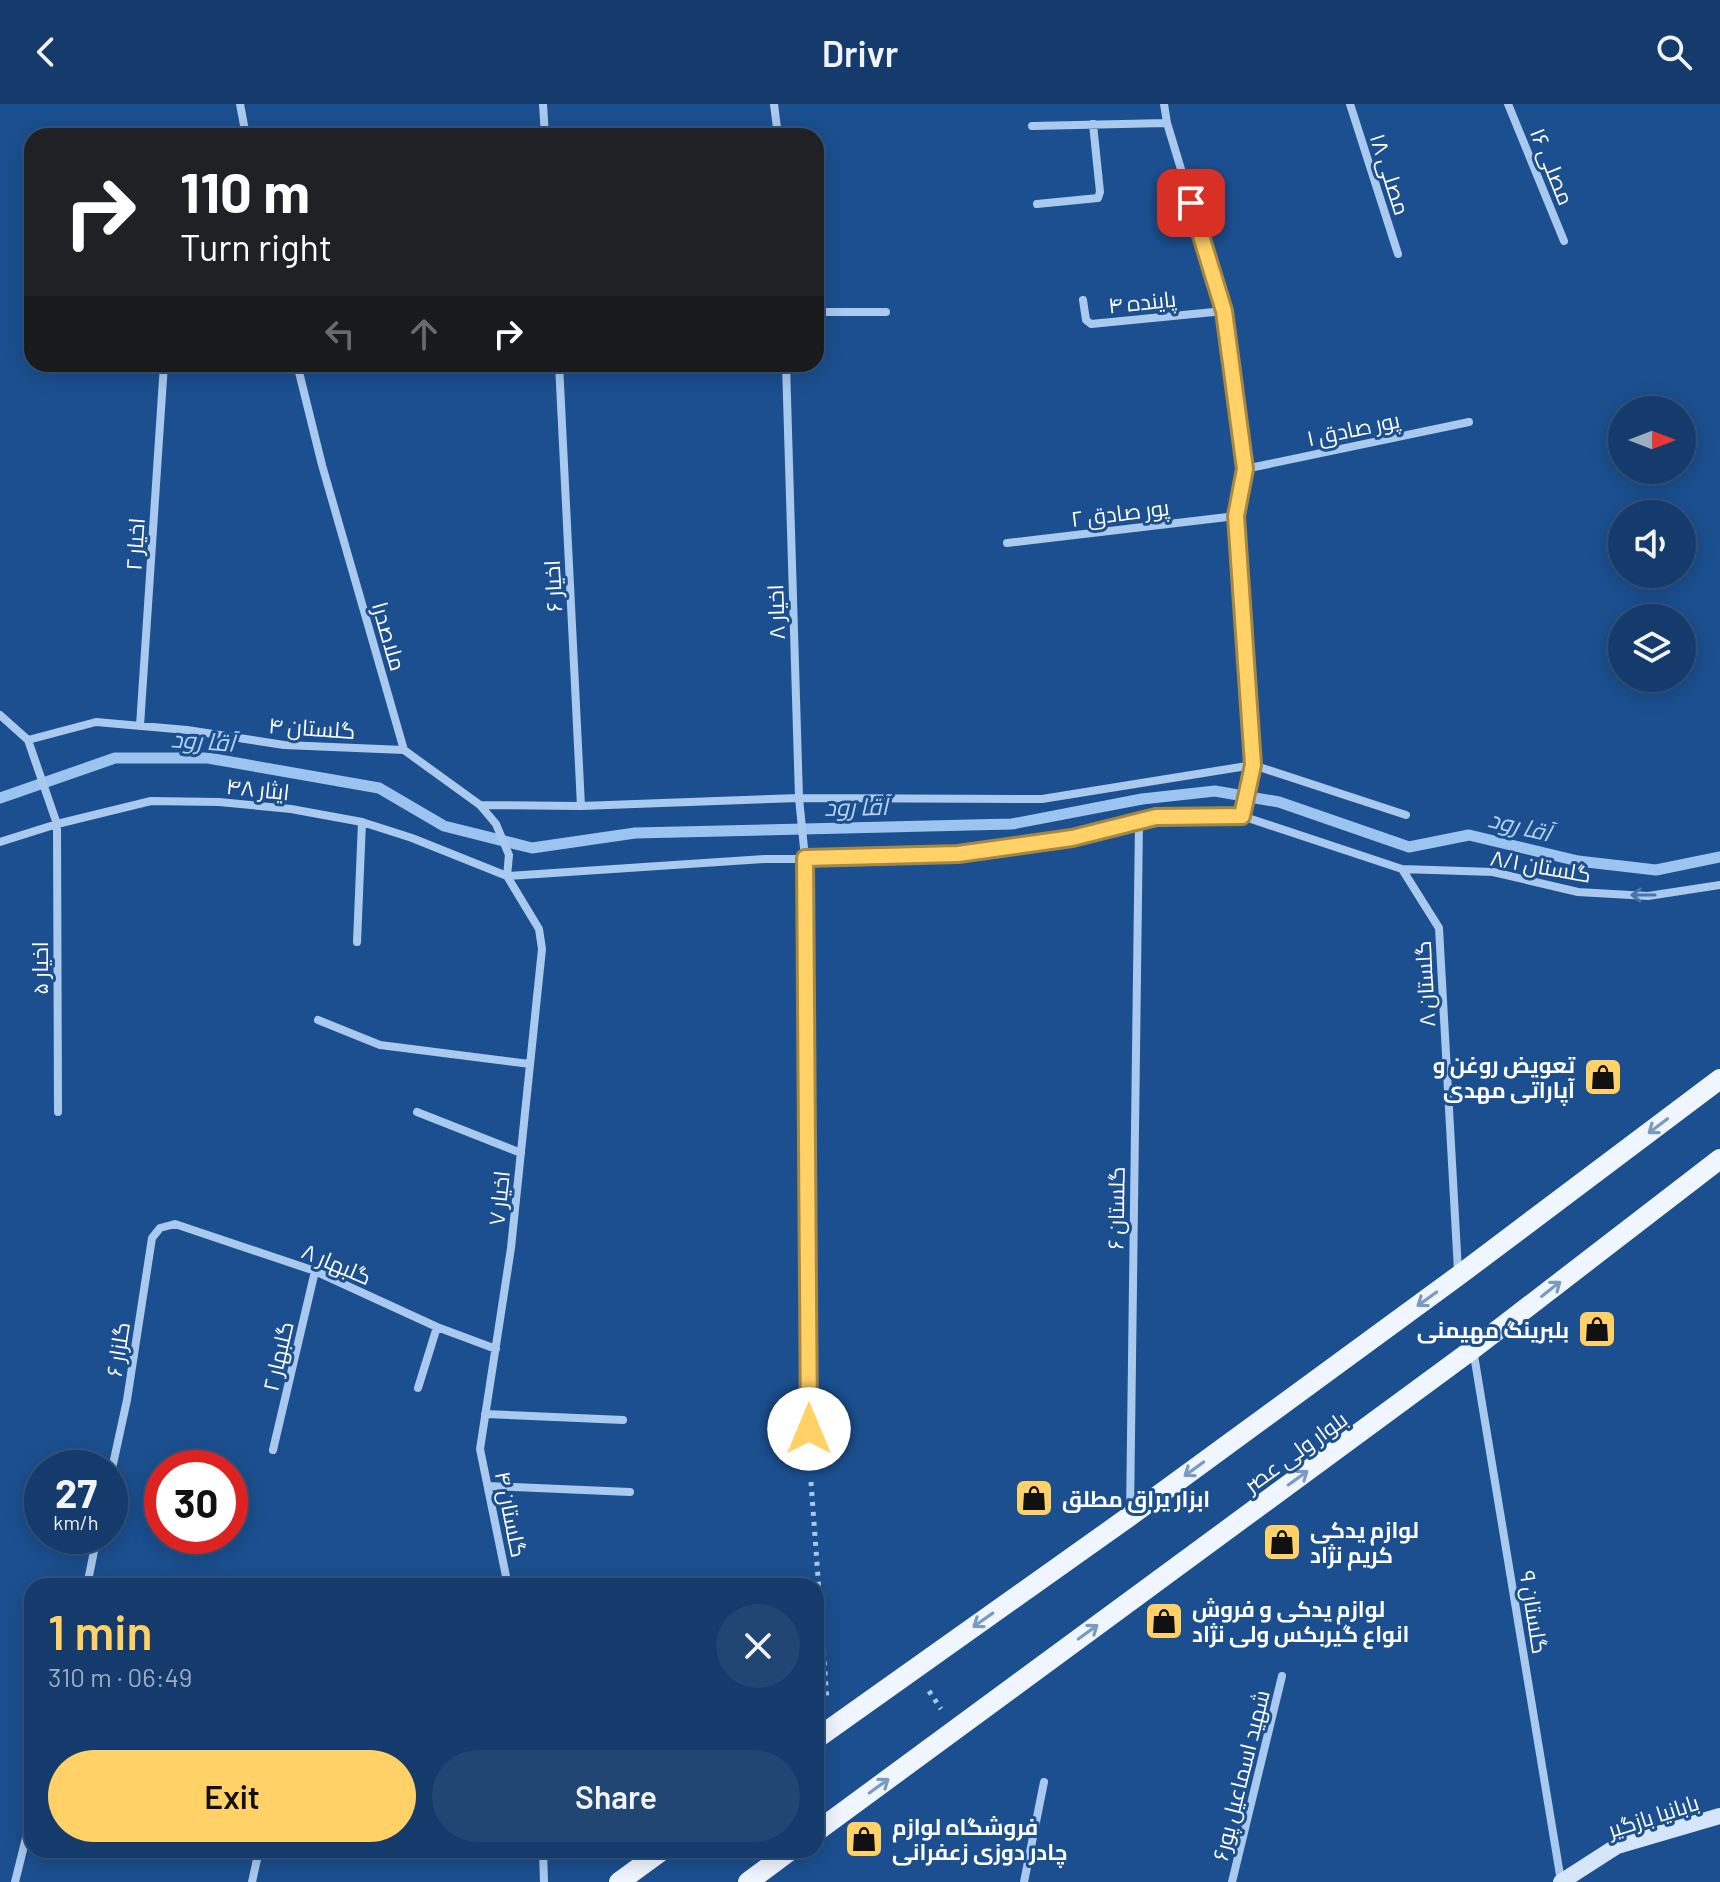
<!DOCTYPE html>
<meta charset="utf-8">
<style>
:root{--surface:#143b6b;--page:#214673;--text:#f1f3f6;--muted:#9dadc1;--line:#33557e;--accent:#ffd166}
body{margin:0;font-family:Barlow,Cairo,sans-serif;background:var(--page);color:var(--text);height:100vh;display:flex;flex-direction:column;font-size:30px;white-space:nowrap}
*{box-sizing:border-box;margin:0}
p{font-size:26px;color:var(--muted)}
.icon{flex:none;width:44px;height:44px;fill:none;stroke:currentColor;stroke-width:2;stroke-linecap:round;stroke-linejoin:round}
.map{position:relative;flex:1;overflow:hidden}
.details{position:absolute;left:24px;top:1474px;width:800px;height:280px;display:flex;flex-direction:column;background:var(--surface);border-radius:24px;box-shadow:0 4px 20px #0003,0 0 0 2px var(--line)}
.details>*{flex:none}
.banner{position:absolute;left:24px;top:24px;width:800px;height:244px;border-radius:24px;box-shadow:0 4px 20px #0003,0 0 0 2px var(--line);background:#202124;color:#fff;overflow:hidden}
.needle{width:52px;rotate:90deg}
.buttons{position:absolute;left:1608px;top:292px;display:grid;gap:16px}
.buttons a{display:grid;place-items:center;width:88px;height:88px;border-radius:50%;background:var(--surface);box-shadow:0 4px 20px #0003,0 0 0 2px var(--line);font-size:40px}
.speed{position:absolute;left:24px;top:1346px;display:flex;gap:16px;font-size:40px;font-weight:700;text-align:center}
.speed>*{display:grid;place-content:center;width:104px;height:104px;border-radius:50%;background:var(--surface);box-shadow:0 4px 20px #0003,0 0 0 2px var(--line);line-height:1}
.speed small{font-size:20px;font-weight:400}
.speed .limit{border:12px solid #d22;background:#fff;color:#111}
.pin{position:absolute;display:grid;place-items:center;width:68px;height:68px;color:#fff;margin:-34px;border-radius:16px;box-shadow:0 4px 12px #0006}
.me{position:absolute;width:88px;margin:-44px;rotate:0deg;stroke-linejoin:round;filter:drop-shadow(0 0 6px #0008)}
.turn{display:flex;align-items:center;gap:28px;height:168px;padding:0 24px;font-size:36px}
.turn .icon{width:104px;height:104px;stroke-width:2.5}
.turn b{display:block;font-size:56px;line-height:68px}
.lanes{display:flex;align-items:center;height:76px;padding:0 24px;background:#0003;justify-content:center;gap:40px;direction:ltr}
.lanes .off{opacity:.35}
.round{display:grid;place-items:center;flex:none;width:84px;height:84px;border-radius:42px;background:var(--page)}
.headline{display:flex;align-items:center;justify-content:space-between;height:136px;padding:0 24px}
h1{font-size:48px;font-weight:600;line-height:60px;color:var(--accent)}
.action{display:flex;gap:16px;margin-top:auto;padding:16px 24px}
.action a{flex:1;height:92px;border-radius:48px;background:var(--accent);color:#111;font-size:32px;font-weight:600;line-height:92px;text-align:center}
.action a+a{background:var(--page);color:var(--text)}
header{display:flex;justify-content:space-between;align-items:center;height:104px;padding:0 24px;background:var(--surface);font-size:36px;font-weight:600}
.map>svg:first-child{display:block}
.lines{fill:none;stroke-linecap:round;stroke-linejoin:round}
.stream{stroke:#9cc4f0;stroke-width:11}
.path{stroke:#a9c9ee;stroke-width:5;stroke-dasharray:4 6;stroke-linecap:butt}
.street{stroke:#a9c9ee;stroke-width:8}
.secondary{stroke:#d6e6fa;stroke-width:16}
.primary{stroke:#f0f6ff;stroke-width:20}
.oneway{stroke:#4674ac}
.oneway2{stroke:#7b9ac1}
.route-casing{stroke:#a68842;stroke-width:20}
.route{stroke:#ffd166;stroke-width:14}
.labels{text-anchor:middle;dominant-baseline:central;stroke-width:6;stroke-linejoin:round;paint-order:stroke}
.street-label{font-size:22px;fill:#fff;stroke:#1b4f8f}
.poi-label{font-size:22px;font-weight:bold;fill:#fff;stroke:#1b4f8f;text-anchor:start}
.water-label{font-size:24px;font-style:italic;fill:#b5d3f5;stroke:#1b4f8f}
</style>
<header><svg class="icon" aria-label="back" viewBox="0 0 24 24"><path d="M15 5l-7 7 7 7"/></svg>Drivr<svg class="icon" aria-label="search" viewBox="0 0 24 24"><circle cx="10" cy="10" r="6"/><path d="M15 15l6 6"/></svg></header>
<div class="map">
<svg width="1720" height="1778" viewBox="0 0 1720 1778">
<rect width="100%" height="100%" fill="#1b4f8f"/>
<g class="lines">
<path class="stream" d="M0,694L115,654H208L379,684L444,722L532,744L635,729L1012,720L1142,695L1215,687L1279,698L1409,743L1469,731L1578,757L1656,766L1720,753"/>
<path class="path" d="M811,1378L827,1595
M929,1587L941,1605"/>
<path class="street" d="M240,0L246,32
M543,0L545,32
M774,0L778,32
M1164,0L1167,19L1224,207L1245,365L1236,412L1253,661L1242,712
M1350,0L1398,150
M1508,0L1564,137
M1032,22L1167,19
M1037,100L1098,94L1100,88L1093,20
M1083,196L1086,216L1091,220L1224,207
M816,208H886
M297,260L322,361L404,646L480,701L496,720L509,751L507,772
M559,260L581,702
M786,260L799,694L805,754L809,1357
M1245,365L1469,318
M1007,439L1236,412
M0,611L28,636L57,720L58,1008
M140,622L164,260
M28,636L96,618L187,626L284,641L404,646
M480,701L581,702L799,694L1042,695L1253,661L1406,711
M0,738L57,720L151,697L219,698L291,705L362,718L412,734L507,772L765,755L958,750L1072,734L1156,713L1242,712L1402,765L1439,824L1458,1167
M1402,765L1493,768L1578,788L1648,792L1720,781
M507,772L539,825L542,845L511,1144L480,1345L508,1482
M357,838L362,718
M318,916L380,941L530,960
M417,1008L521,1049
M1473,1245L1561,1777
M418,1284L437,1223
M485,1310L623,1316
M273,1346L315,1167
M110,1374L127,1296L152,1134L160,1124L175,1120L315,1167L437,1223L496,1245
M488,1382L630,1388
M1130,1411L1139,717
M87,1482L97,1432
M543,1746L544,1778
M15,1778L32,1710
M252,1778L259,1746
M1024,1778L1044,1678
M1232,1778L1282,1572"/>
<path class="secondary" d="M1561,1778L1617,1742L1720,1712"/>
<path class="primary" d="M816,1635L1130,1412L1458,1172L1720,975
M816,1728L1473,1245L1720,1055
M619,1778L663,1746
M748,1778L791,1746"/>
</g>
<defs><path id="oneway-shaft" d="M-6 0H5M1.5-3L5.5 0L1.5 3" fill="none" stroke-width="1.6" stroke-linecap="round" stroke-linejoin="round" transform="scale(2)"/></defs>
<use class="oneway" href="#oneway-shaft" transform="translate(1643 791) rotate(180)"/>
<g class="oneway2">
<use href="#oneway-shaft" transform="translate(1658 1022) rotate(143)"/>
<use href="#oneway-shaft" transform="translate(1551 1185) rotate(-38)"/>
<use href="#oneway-shaft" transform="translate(1427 1195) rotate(144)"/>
<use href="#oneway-shaft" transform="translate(1194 1365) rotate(144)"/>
<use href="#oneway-shaft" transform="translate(1298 1374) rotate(-36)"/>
<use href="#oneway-shaft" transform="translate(983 1516) rotate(145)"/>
<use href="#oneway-shaft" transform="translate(1088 1528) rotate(-36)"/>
<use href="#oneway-shaft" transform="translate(879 1682) rotate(-36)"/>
</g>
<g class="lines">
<defs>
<path id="route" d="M809,1325L805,754L958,750L1072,734L1156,713L1242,712L1253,661L1236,412L1245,365L1224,207L1191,99"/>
</defs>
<use href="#route" class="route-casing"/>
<use href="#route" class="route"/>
</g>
<defs>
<symbol id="shop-square" viewBox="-11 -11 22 22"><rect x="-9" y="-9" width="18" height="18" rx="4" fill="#ffd166" stroke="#1b4f8f"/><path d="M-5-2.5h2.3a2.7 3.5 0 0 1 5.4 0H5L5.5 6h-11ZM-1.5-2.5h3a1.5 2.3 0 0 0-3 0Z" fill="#111"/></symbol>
</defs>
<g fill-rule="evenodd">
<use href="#shop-square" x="1581" y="951" width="44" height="44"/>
<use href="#shop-square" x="1575" y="1203" width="44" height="44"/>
<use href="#shop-square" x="1012" y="1372" width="44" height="44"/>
<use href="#shop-square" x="1260" y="1416" width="44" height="44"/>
<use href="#shop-square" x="1142" y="1495" width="44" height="44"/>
<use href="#shop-square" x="842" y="1713" width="44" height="44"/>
</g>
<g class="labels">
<g class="street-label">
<text transform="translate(1553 62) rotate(68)">مصلی ۱۶</text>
<text transform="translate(1391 70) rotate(72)">مصلی ۱۸</text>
<text transform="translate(1142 197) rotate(-6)">پاینده ۴</text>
<text transform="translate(1353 324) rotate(-12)">پور صادق ۱</text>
<text transform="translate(1120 408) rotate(-7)">پور صادق ۲</text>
<text transform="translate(134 440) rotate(-86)">اخیار ۲</text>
<text transform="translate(552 482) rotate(-93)">اخیار ۶</text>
<text transform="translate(775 508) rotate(-92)">اخیار ۸</text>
<text transform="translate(390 532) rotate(74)">ملاصدرا</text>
<text transform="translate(312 623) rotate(4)">گلستان ۴</text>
<text transform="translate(258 684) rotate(6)">ایثار ۴۸</text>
<text transform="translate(1541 761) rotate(10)">گلستان ۸/۱</text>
<text transform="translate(39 864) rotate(-90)">اخیار ۵</text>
<text transform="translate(1424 880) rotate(-93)">گلستان ۸</text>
<text transform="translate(498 1094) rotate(-84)">اخیار ۷</text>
<text transform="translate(1115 1104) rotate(-89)">گلستان ۶</text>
<text transform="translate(337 1159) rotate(23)">گلبهار ۸</text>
<text transform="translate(117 1245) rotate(-81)">گلزار ۶</text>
<text transform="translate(277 1252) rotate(-77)">گلبهار ۲</text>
<text transform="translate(1295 1347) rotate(-36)">بلوار ولی عصر</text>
<text transform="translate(512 1410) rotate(79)">گلستان ۴</text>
<text transform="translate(1535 1508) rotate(81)">گلستان ۹</text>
<text transform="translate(1240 1671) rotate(-76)">شهید اسماعیل پور۶</text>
<text transform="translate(1653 1711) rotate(-18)">بابانیا بازگیر</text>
</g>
<g class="poi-label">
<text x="1575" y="960" text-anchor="end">تعویض روغن و<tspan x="1575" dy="25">آپاراتی مهدی</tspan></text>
<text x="1569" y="1225" text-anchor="end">بلبرینگ مهیمنی</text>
<text x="1062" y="1394">ابزار یراق مطلق</text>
<text x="1310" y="1425">لوازم یدکی<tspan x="1310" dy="25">کریم نژاد</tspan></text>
<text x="1192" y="1504">لوازم یدکی و فروش<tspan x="1192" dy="25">انواع گیربکس ولی نژاد</tspan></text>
<text x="892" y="1722">فروشگاه لوازم<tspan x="892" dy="25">چادر دوزی زعفرانی</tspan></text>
</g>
<g class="water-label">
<text transform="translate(203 636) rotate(4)">آقا رود</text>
<text transform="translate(856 702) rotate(-1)">آقا رود</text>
<text transform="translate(1520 721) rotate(14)">آقا رود</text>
</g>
</g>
</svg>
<div class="buttons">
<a><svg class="needle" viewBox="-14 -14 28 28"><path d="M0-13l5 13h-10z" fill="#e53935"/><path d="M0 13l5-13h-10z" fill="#9dadc1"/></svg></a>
<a><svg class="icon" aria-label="sound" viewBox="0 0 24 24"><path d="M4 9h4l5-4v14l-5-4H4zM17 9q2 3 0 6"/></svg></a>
<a><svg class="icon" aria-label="layers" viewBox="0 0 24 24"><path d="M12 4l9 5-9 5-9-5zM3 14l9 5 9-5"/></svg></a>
</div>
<div class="speed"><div>27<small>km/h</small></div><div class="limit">30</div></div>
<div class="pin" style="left:1191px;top:99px;background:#d93025"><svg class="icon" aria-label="arrive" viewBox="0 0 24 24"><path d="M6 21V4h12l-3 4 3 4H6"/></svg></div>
<svg class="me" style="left:809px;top:1325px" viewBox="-20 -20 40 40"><circle r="19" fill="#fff"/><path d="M0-13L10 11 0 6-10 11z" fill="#ffd166"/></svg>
<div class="banner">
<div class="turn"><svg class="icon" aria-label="right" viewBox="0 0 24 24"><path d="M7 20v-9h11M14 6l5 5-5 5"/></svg><div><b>110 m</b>Turn right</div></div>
<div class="lanes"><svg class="icon off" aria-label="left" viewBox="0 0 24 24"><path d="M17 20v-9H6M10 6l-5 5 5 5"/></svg><svg class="icon off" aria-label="ahead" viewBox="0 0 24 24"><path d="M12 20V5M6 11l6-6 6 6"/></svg><svg class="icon" aria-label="right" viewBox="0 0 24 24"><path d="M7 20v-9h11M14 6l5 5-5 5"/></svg></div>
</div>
<section class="details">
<div class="headline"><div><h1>1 min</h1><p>310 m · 06:49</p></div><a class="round"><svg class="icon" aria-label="close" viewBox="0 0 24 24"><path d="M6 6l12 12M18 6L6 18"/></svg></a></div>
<div class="action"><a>Exit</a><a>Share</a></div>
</section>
</div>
